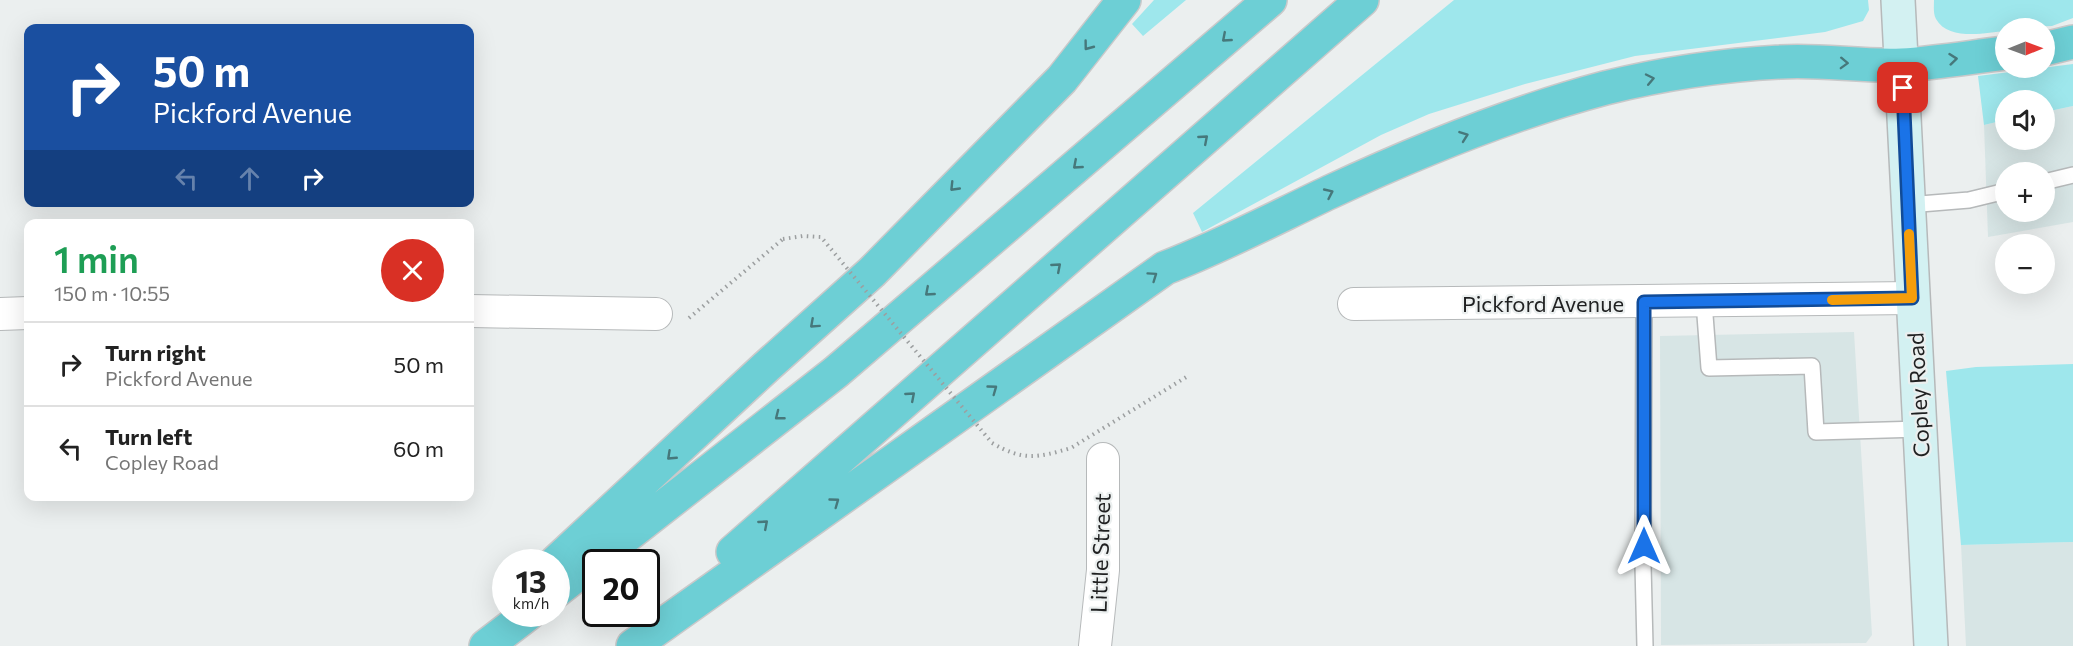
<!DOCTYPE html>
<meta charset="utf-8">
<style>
:root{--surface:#fff;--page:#f6f6f6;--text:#222;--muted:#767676;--line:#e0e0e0}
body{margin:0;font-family:Commissioner,sans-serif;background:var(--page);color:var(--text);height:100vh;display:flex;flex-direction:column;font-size:22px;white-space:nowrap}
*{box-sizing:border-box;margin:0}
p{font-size:20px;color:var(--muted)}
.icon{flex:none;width:33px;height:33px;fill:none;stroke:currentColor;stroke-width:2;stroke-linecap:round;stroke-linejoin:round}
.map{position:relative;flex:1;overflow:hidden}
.side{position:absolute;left:24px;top:219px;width:450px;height:282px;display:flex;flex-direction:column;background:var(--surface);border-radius:12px;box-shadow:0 6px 24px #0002}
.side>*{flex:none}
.banner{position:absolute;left:24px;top:24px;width:450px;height:183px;border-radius:12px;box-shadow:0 6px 24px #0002;background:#1a4fa0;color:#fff;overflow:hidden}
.needle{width:39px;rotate:89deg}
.tools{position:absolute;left:1995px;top:18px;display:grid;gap:12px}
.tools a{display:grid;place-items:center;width:60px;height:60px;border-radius:50%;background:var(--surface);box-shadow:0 6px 24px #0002;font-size:30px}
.speed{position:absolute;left:492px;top:549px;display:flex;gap:12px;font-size:30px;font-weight:700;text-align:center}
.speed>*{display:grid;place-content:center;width:78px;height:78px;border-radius:50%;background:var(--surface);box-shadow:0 6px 24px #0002;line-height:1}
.speed small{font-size:15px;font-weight:400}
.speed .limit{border:3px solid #111;border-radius:9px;background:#fff;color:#111}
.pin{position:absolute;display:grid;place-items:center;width:51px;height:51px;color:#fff;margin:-26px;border-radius:12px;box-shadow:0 3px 9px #0006}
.me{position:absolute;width:66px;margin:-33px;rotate:0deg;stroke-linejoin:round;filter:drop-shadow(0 0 4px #0008)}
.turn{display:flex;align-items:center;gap:21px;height:126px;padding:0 30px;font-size:27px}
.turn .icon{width:78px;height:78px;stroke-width:2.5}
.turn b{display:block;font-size:42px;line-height:51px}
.lanes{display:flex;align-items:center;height:57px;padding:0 30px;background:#0003;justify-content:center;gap:30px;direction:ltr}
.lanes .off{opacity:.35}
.round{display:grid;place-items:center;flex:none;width:63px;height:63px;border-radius:32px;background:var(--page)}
.summary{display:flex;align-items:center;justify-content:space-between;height:102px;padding:0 30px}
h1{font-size:36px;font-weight:600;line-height:45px;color:#1e9e55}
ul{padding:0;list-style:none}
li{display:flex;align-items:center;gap:18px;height:84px;padding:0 30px;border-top:2px solid var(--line)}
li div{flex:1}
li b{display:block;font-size:22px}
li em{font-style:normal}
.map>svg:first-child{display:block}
.built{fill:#d7e5e5;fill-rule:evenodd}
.green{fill:#9ee7ec}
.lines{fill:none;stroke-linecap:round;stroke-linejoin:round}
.lane-casing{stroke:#b6b9ba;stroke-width:18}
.street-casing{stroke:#b6b9ba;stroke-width:34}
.secondary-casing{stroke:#b6b9ba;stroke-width:36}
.highway-casing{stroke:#c9c9ca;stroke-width:36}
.path{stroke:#9c9fa0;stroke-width:4;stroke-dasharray:1.5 4.5;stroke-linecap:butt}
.lane{stroke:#fff;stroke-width:15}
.street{stroke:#fff;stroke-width:32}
.secondary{stroke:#d3f1f2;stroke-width:33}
.highway{stroke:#6dcfd5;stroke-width:33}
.path-bridge{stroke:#9c9fa0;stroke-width:4;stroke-dasharray:1.5 4.5;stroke-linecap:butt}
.oneway{stroke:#46787b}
.route-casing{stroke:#114b97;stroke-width:15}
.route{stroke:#1a73e8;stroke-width:10}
.slow{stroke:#f59e0b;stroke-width:10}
.labels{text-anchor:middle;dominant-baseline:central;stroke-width:4.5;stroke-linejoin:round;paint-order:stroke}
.street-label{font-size:22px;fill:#1f2021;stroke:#ebefef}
</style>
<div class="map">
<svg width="2073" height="646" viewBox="0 0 2073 646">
<rect width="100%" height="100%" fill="#ebefef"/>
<path class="built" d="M2073,106V222L1988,237L1984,125L2005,120L2006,140H2044L2045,112ZM2006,172H2044V212H2006Z
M1854,332L1872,635L1866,643L1661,645L1660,336Z
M2073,542V646H1966L1961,545Z"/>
<path class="green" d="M1154,0H1186L1143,36L1132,24Z
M1454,0H1868L1869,10L1863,21L1825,32L1635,56L1525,84L1429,114L1381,135L1202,232L1193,213Z
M1934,0H2073V18L2052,26L2006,28L2005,31C1986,33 1948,41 1936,19C1933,14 1934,6 1934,0Z
M2073,64V106L2045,112L2044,100H2006L2005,120L1984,125L1978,76Z
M2073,364V542L1961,545L1946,371L1976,367Z"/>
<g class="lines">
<defs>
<path id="lane" d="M2044,182L2073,175
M1908,205L1969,200L2006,191
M1644,302L1643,565L1645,646
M1704,302L1709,368L1812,366L1816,432L1920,429"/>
<path id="street" d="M1354,304L1913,298
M470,311L656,314
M0,314L28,313
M1095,646L1103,570V459"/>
<path id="secondary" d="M1898,0L1931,646"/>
<path id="highway" d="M2044,49L2073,42
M733,552L1362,0
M556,562L766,367L872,272L1062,79L1124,0
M556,591L836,372L1270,0
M486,646L528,614
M633,646L1165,268C1222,246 1275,218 1330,192C1418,151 1511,113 1605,88C1662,74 1721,65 1780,62C1820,59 1861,67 1902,65C1936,63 1971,57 2006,53"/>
</defs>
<use href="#lane" class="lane-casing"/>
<use href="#street" class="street-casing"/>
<use href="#secondary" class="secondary-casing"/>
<use href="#highway" class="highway-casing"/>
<path class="path" d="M689,318L783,239"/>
<use href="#lane" class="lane"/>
<use href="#street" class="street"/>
<use href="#secondary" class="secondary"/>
<use href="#highway" class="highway"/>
<path class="path-bridge" d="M783,239L803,236L821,237L992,443C1023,461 1037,458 1071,448L1188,376"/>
</g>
<defs><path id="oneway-chevron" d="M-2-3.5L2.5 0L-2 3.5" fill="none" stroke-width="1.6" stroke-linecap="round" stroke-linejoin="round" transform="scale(1.5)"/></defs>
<g class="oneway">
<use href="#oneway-chevron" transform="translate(1226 38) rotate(139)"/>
<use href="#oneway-chevron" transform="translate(1088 46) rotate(127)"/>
<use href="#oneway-chevron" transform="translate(1953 59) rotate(-6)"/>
<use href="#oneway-chevron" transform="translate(1844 63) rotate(2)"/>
<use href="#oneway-chevron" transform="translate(1650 79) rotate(-12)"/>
<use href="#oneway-chevron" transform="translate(1464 136) rotate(-20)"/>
<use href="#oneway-chevron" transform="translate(1204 139) rotate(-41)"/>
<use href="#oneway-chevron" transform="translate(1077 165) rotate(139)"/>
<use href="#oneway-chevron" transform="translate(954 187) rotate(134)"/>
<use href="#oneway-chevron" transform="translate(1329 193) rotate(-25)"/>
<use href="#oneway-chevron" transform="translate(1057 267) rotate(-41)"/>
<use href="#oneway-chevron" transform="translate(1153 276) rotate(-35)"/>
<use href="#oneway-chevron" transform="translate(929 292) rotate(139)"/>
<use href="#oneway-chevron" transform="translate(814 324) rotate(138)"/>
<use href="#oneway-chevron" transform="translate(993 389) rotate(-36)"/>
<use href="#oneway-chevron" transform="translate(911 396) rotate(-41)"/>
<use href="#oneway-chevron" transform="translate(779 416) rotate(142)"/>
<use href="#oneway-chevron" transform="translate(671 456) rotate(137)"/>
<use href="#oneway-chevron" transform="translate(835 502) rotate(-36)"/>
<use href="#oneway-chevron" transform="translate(764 524) rotate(-41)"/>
</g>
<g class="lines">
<defs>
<path id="route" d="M1644,546V302L1912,298L1903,88"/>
</defs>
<use href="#route" class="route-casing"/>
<use href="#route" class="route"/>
<path class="slow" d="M1832,300L1912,298L1909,234"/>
</g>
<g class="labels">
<g class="street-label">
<text x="1543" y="303">Pickford Avenue</text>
<text transform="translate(1918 395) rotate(-93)">Copley Road</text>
<text transform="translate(1100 553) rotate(-88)">Little Street</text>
</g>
</g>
</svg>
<div class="tools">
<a><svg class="needle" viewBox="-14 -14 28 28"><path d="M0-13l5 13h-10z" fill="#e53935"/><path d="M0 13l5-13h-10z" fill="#767676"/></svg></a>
<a><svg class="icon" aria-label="sound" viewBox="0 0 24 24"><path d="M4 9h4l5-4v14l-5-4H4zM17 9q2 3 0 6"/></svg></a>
<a>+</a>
<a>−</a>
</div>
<div class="speed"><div>13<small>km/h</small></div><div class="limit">20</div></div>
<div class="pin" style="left:1903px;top:88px;background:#d93025"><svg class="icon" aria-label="arrive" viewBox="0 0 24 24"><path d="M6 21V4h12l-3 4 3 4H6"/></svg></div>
<svg class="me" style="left:1644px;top:546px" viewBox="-20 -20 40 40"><path d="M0-17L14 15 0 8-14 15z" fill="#1a73e8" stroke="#fff" stroke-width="4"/></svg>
<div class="banner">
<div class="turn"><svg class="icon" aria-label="right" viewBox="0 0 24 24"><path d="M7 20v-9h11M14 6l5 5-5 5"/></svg><div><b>50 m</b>Pickford Avenue</div></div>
<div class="lanes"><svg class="icon off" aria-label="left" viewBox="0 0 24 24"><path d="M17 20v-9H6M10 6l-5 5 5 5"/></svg><svg class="icon off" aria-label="ahead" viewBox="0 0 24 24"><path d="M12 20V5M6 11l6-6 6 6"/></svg><svg class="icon" aria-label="right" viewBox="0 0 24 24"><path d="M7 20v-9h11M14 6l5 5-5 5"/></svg></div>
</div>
<section class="side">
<div class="summary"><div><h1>1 min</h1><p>150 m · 10:55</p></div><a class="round" style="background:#d93025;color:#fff"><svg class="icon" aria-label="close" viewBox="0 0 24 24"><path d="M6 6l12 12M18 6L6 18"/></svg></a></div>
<ul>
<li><svg class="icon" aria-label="right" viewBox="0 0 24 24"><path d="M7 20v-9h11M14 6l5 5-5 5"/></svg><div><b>Turn right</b><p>Pickford Avenue</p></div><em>50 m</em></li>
<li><svg class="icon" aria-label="left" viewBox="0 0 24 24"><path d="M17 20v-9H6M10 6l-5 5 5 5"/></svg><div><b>Turn left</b><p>Copley Road</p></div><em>60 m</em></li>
</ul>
</section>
</div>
